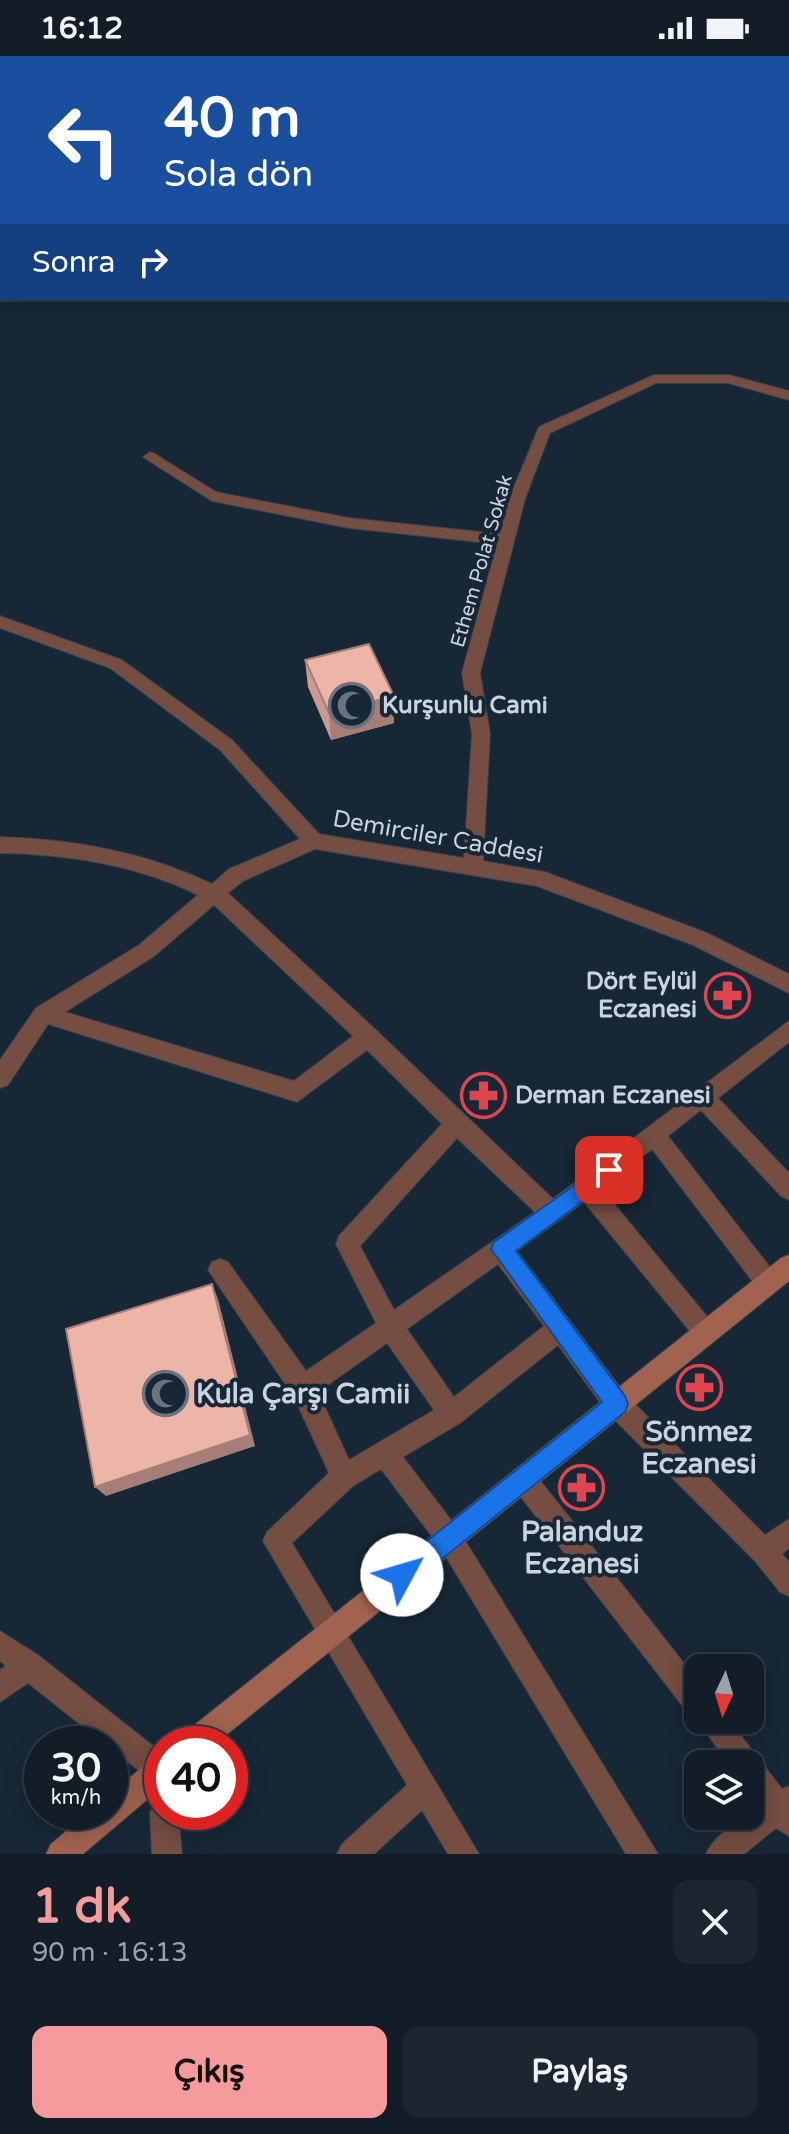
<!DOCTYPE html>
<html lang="tr">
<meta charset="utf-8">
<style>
:root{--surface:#121d28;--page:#1b2630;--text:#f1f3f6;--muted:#9ca2a8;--line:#313b45;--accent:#f59b9c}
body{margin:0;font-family:"Varela Round",sans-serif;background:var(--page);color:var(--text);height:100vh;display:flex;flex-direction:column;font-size:30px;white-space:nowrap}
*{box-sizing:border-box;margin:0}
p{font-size:26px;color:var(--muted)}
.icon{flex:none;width:44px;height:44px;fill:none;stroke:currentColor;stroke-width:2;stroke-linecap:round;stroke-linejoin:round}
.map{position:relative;height:1798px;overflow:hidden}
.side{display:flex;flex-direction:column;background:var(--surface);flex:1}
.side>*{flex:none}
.top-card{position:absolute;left:0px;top:0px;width:790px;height:244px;box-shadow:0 4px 20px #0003,0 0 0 2px var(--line);background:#1a4fa0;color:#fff;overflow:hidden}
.needle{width:52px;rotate:184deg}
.tools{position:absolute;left:684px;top:1598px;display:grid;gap:16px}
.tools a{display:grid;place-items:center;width:80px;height:80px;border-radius:16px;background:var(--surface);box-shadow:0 4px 20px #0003,0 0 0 2px var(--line);font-size:40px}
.speed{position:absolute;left:24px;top:1670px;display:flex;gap:16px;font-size:40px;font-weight:700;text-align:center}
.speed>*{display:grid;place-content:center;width:104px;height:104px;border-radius:50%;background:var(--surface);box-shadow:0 4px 20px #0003,0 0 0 2px var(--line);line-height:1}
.speed small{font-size:20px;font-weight:400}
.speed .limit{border:12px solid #d22;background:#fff;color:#111}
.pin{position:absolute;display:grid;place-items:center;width:68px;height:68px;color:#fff;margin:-34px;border-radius:16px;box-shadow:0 4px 12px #0006}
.me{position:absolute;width:88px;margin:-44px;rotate:51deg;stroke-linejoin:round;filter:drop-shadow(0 0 6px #0008)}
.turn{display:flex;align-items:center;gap:28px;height:168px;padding:0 32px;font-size:36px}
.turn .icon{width:104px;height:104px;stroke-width:2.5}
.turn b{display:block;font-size:56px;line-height:68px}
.then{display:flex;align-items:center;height:76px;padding:0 32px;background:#0003;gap:16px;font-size:30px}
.round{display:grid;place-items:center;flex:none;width:84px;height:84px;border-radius:16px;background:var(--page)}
.headline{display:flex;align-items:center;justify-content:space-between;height:136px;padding:0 32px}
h1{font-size:48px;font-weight:800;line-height:60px;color:var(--accent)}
.primary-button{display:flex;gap:16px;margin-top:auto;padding:16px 32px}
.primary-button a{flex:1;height:92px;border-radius:16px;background:var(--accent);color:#111;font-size:32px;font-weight:800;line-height:92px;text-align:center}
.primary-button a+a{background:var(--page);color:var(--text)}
.status{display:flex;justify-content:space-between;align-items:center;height:56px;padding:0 40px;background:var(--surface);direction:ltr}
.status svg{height:22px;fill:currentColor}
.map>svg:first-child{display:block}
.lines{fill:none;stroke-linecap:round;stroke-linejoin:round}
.street-casing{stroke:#344351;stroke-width:2}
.secondary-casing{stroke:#344351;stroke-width:2}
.street{fill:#754d41;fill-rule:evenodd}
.secondary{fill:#a1624f;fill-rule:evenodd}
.wall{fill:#cc9b90}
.shaded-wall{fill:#a67e76}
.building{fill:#edb4a8;stroke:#a67e76;stroke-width:2}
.route{fill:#1a73e8;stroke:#114b97;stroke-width:2}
.labels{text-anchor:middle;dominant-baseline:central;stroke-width:8;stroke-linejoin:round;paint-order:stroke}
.far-street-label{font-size:20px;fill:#cad3de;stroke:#182736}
.poi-label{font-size:24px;font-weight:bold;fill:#cad3de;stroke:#182736;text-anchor:start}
.street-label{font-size:24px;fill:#cad3de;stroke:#182736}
.near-poi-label{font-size:28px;font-weight:bold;fill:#cad3de;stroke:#182736}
</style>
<div class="status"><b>16:12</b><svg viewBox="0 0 49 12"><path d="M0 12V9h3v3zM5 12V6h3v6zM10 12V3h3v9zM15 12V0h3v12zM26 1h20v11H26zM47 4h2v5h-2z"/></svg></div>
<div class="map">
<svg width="789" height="1798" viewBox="0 0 789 1798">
<rect width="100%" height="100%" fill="#182736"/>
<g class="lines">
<defs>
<path id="street" d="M789,16V23H788V16Z
M654,319H729L789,335V344L728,327H656L550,377L525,443L480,617L490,678L483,805L545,816L707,877L789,918V937L693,889L537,830L315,793L243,825L228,837L376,974L553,1143L789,965V986L718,1042L789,1117V1144L781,1140L701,1054L668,1080L776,1219L780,1227L776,1235L768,1239L760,1235L652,1093L601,1132L714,1269L718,1277L714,1285L706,1289L698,1285L584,1146L517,1195L626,1339L765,1479L789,1463V1492L782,1498L789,1506V1540L780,1536L755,1505L608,1357L558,1289L460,1367L403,1401L458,1473L658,1798H626L440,1491L381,1413L353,1430L292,1487L479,1798H448L422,1754L374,1798H337L342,1788L407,1729L263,1485L267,1476L329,1417L294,1341L208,1214L212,1206L220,1203L228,1206L306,1315L376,1267L336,1188L339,1180L442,1068L367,994L297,1046L48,968L8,1029L0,1032V1004L36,952L139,889L198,839C137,809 68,798 0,797V781C72,783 146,796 212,828L229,813L300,783L220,694L110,612L0,572V560L122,604L232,684L319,778L464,802L472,678L462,617L497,488L349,472L212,445L143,401L150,396L155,398L216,436L349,462L500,478L509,443L539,371ZM214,849L353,980L294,1025L65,956L153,901ZM457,1082L535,1156L394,1254L360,1190ZM498,1208L544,1270L454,1341L407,1273ZM387,1287L434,1354L349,1404L318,1336Z
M523,1410L532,1414L698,1625V1661L688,1657L514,1432L510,1423L514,1414Z
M0,1575L38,1599L162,1697V1756H178L182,1798H152L150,1756L158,1744L152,1742L147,1721L110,1692V1688H105L28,1627L0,1646V1614L6,1610L0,1605Z
M698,1664H729L782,1733L789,1730V1780L776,1772L744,1798H706C715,1777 744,1762 759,1749L750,1737V1708H728Z"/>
<path id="secondary" d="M628,0H640L641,2H629Z
M669,0H681L682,2H670Z
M788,73L789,74V82L788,81Z
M788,98L789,99V107L788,106Z
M789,1199V1225L215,1688H179L183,1678L781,1202Z
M162,1699V1731L83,1798H46L51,1788L89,1756H110V1738L152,1703Z"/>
</defs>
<use href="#street" class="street-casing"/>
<use href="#secondary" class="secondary-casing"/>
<use href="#street" class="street"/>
<use href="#secondary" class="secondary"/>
</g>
<path class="wall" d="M305,604L394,667L331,684L308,631Z"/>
<path class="shaded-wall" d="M394,640V667L331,684L329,657Z
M212,1228L218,1243L255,1390L106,1440L95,1431Z"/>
<path class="building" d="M369,588L394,640L329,657L305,604Z
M212,1228L250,1379L95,1431L66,1273Z"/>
<path class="route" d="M609,1105L616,1107L619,1114L616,1121L516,1195L625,1340L628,1348L625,1356L411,1528L402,1531L394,1528L390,1519L394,1511L602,1346L491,1193L494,1186Z"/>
<defs>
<symbol id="mosque-ring" viewBox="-11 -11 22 22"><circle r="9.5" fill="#182736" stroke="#6b7280" stroke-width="1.5"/><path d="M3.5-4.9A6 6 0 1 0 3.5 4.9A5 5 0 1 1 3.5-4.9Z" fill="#6b7280"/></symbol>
<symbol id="pharmacy-ring" viewBox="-11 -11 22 22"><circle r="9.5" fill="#182736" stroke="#e0444e" stroke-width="1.5"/><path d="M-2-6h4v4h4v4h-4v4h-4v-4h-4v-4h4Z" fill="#e0444e"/></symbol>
</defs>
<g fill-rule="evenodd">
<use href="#mosque-ring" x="326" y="624" width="51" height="51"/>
<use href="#pharmacy-ring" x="702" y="914" width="51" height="51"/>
<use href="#pharmacy-ring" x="458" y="1014" width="51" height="51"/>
<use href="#pharmacy-ring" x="674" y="1306" width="51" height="51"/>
<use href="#mosque-ring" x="140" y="1312" width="51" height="51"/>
<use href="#pharmacy-ring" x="556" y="1406" width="51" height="51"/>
</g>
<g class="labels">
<g class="far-street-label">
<text transform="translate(482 505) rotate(-74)">Ethem Polat Sokak</text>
</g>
<g class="poi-label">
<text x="382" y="649">Kurşunlu Cami</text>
<text x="697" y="925" text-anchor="end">Dört Eylül<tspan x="697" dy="28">Eczanesi</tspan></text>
<text x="515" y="1039">Derman Eczanesi</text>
</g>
<g class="street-label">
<text transform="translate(438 781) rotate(10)">Demirciler Caddesi</text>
</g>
<g class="near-poi-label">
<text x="196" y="1338" text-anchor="start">Kula Çarşı Camii</text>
<text x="699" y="1376">Sönmez<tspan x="699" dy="32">Eczanesi</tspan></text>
<text x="582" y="1476">Palanduz<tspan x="582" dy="32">Eczanesi</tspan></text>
</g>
</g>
</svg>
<div class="tools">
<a><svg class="needle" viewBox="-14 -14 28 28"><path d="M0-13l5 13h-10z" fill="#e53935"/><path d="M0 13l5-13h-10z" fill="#9ca2a8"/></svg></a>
<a><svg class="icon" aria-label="layers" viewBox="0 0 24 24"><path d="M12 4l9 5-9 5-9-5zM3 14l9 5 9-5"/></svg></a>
</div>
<div class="speed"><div>30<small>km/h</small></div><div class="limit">40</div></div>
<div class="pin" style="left:609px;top:1114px;background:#d93025"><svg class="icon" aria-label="arrive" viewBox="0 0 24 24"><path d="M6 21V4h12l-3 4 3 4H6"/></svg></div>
<svg class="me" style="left:402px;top:1519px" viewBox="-20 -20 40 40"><circle r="19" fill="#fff"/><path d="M0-13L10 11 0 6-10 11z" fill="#1a73e8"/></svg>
<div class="top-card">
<div class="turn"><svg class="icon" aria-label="left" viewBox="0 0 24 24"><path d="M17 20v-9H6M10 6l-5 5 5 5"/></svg><div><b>40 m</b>Sola dön</div></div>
<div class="then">Sonra<svg class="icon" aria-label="right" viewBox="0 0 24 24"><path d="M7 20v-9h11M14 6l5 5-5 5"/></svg></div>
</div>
</div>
<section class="side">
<div class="headline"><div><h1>1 dk</h1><p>90 m · 16:13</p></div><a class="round"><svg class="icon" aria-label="close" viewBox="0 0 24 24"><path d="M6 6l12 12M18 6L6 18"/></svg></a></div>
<div class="primary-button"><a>Çıkış</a><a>Paylaş</a></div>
</section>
